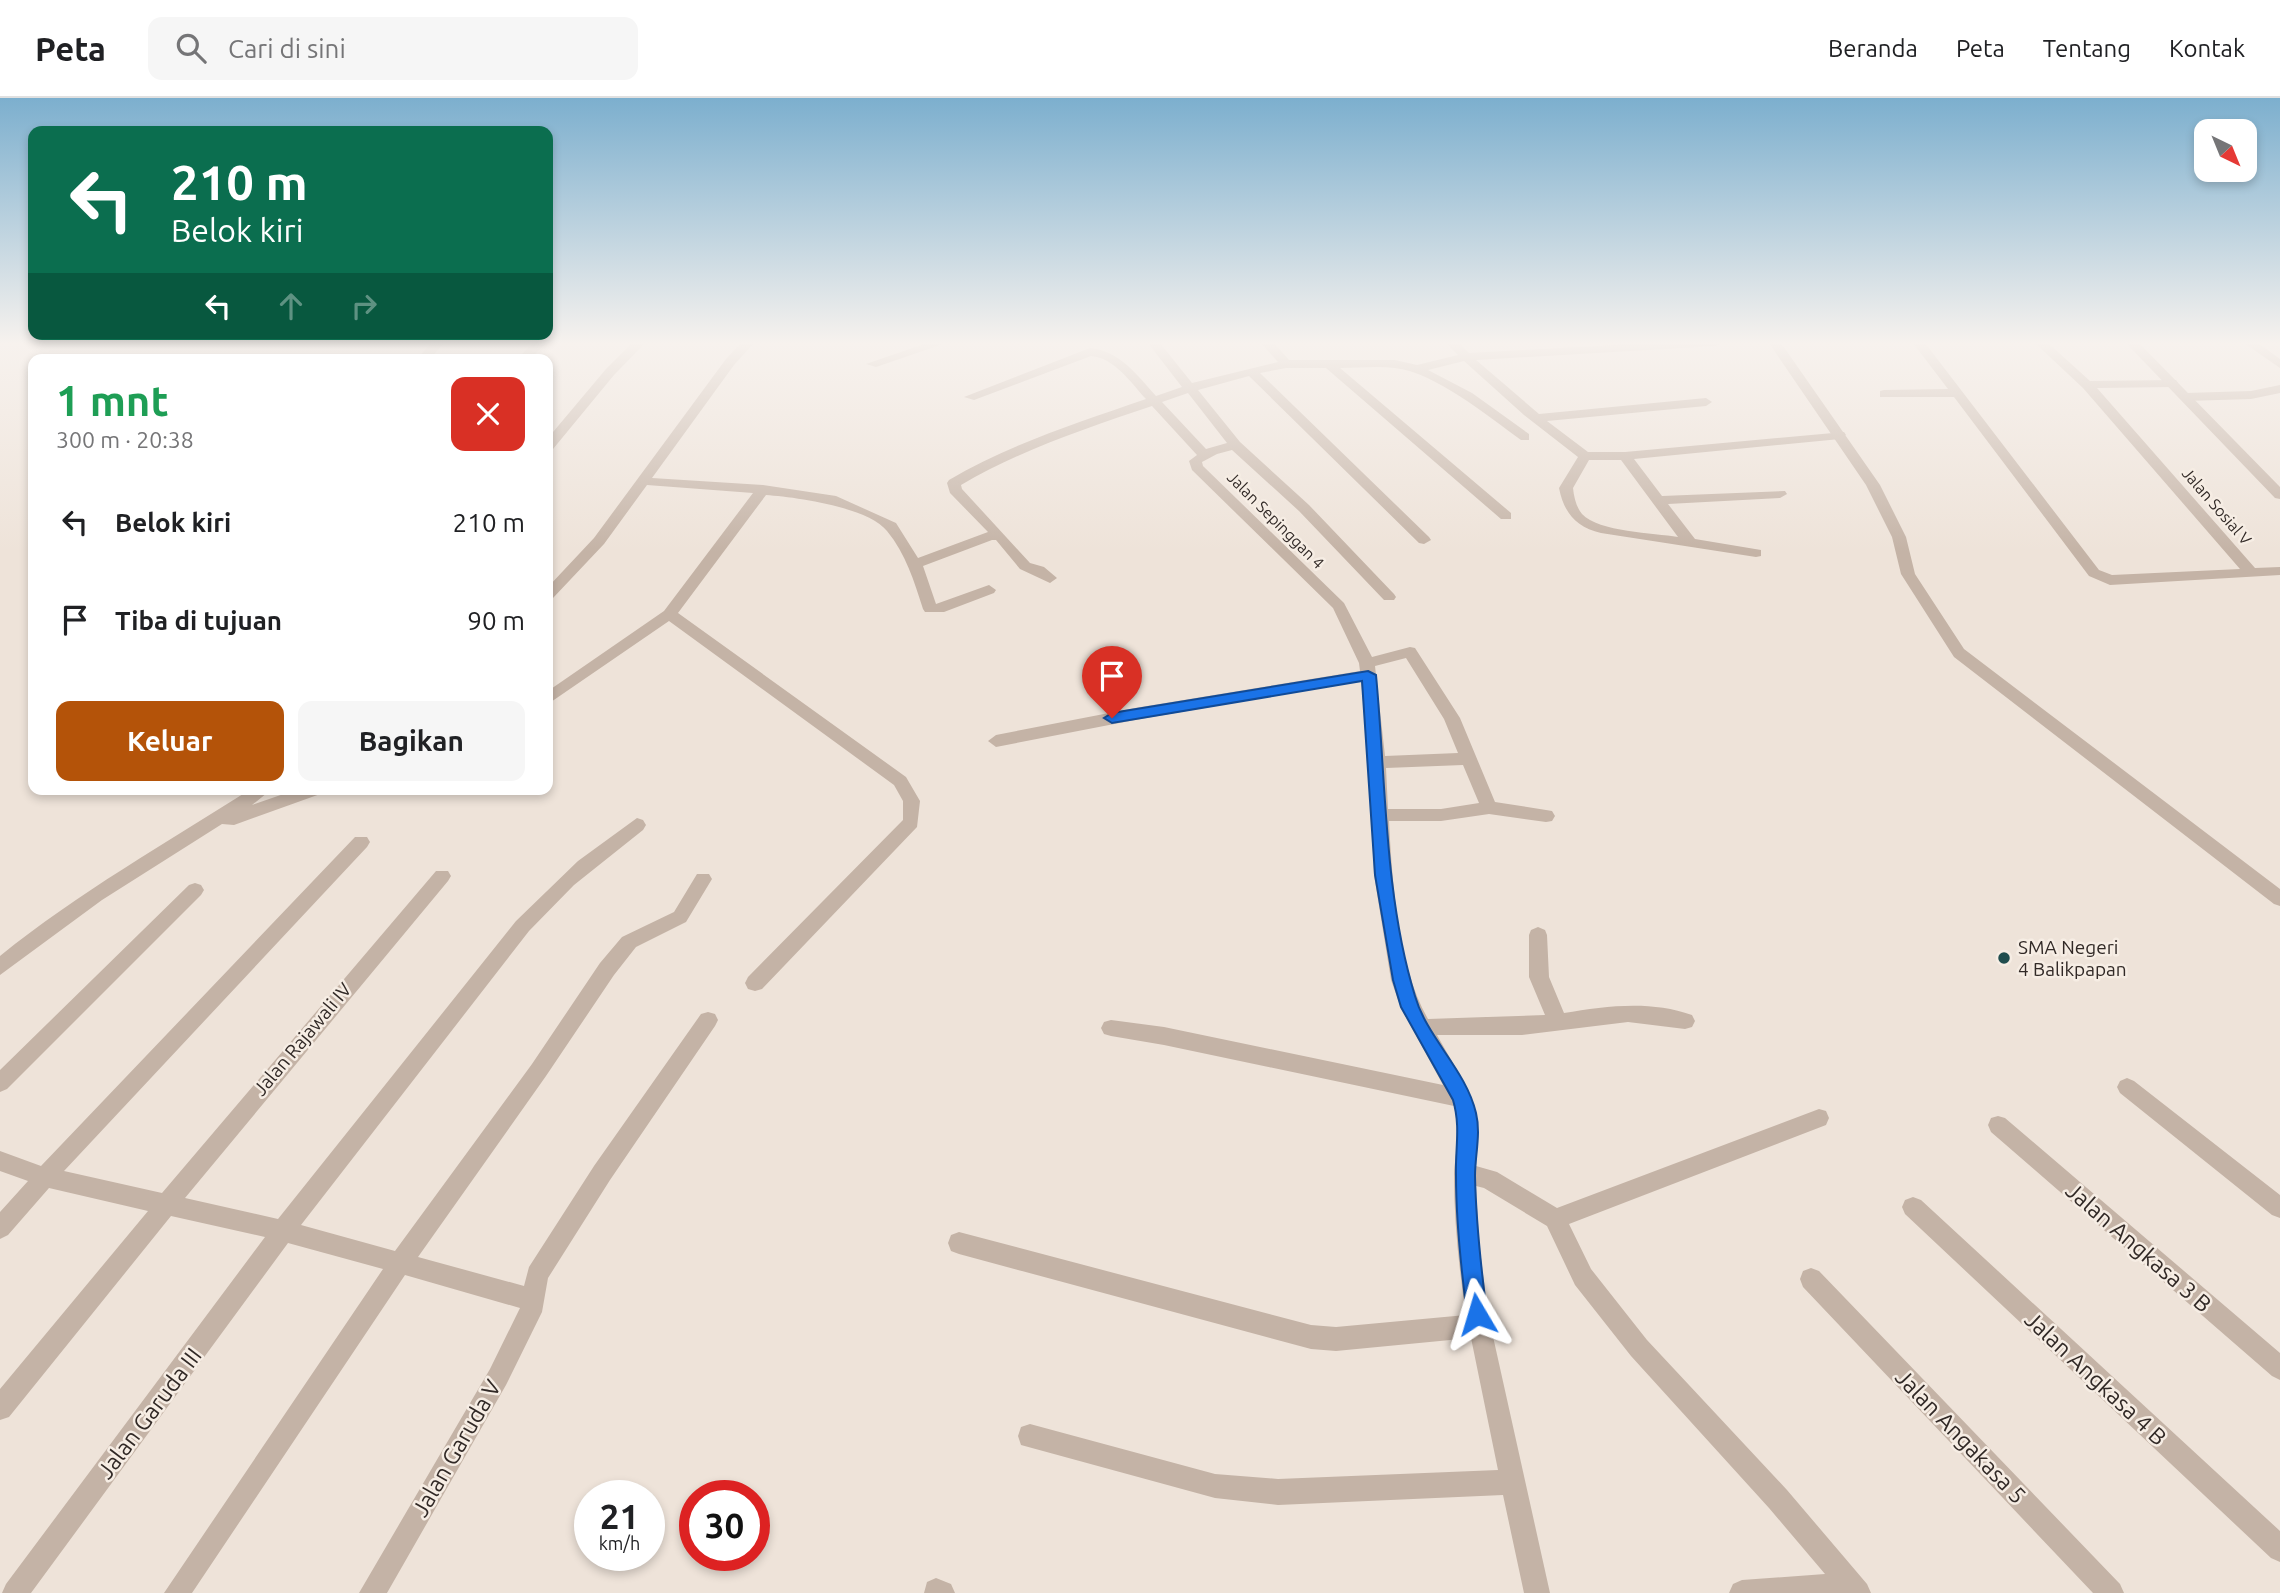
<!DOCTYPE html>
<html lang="id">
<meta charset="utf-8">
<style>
:root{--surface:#fff;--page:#f6f6f6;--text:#202124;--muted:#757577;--line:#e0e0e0;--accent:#b45309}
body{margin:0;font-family:Ubuntu,sans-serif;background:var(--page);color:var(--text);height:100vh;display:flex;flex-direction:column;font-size:26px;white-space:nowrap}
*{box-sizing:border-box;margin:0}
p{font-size:23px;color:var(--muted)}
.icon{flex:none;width:38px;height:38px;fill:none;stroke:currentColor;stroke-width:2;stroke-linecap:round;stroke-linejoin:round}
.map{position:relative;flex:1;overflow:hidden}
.sheet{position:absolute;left:28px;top:256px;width:525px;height:441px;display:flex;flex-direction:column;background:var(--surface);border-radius:14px;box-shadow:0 4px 10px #0003}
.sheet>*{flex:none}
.top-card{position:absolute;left:28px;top:28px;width:525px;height:214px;border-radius:14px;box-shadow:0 4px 10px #0003;background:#0b6e4f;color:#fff;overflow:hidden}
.needle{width:46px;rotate:137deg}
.buttons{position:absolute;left:2194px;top:21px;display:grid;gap:14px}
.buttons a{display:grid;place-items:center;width:63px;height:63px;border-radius:14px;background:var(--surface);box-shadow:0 4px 10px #0003;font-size:35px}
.speed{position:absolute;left:574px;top:1382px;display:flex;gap:14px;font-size:35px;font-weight:700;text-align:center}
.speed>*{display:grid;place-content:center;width:91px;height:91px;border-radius:50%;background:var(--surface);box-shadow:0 4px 10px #0003;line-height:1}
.speed small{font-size:18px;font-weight:400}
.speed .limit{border:10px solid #d22;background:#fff;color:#111}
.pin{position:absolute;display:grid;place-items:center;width:60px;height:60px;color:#fff;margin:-72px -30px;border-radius:50% 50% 50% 0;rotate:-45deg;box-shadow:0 0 7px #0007}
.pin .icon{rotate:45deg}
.me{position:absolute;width:77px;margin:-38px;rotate:353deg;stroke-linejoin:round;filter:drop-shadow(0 0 5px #0008)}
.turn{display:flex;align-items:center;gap:24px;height:147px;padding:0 28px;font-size:32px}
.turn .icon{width:91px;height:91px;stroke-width:2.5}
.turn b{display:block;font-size:49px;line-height:60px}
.lanes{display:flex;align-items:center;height:66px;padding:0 28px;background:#0003;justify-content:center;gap:35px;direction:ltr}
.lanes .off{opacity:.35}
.round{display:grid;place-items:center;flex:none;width:74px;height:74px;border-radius:14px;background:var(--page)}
.headline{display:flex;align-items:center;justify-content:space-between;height:119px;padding:0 28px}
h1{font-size:42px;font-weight:700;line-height:52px;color:#1e9e55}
.action{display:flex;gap:14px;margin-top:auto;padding:14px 28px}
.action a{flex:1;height:80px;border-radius:14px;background:var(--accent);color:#fff;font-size:28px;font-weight:700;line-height:80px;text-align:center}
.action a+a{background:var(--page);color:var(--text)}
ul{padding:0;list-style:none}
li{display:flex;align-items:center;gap:21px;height:98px;padding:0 28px}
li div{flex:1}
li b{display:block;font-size:26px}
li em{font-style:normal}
header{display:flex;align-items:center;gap:42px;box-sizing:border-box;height:98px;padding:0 35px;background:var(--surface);border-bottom:2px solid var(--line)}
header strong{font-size:33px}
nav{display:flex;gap:38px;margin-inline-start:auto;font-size:24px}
.search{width:490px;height:63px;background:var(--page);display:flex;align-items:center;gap:18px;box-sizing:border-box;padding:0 24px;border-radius:14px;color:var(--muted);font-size:26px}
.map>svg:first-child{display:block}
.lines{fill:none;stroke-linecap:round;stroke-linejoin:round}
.minor{fill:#c4b3a6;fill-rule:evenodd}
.tertiary{fill:#c4b3a6;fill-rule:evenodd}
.route{fill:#1a73e8;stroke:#114b97;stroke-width:2}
.poi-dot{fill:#204d4e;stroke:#f6ede4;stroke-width:2.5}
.labels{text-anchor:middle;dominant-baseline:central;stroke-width:5;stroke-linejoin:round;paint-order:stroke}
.far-street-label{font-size:16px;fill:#312926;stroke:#f6ede4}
.poi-label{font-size:19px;fill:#312926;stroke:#f6ede4;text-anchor:start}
.street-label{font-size:19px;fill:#312926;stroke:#f6ede4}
.near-street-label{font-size:23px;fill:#312926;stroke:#f6ede4}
</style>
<header>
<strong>Peta</strong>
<div class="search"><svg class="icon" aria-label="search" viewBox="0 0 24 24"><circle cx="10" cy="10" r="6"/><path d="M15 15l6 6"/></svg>Cari di sini</div>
<nav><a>Beranda</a><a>Peta</a><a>Tentang</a><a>Kontak</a></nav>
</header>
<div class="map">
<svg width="2280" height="1495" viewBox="0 0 2280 1495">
<rect width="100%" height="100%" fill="#eee3d9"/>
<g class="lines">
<path class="minor" d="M431,245H444L430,261H417Z
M533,245H546L530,261H517Z
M632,245H645L614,277L553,351L548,352V340L606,271Z
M741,245H754L734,267L652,380L763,387L836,398L896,425L918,460L988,434L950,395L947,385L949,382C1010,346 1080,324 1146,301C1131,285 1115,260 1091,258L974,302L964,299L1090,250C1120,253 1137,277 1156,298L1182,289L1148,245H1160L1192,285L1278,264L1261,245H1274L1289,262H1395L1417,267L1458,257L1446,245H1459L1469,255L1650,245H1722L1716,248L1476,262L1539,316L1706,300L1712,304L1706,308L1547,323L1588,354H1625L1844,334L1846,337L1840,341L1634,361L1662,398L1785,393L1787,396L1780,400L1668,406L1695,441L1761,452V458L1756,459L1601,435C1576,429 1564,415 1559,390L1578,359L1524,317L1464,263L1428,272L1472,295L1529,336V342H1521C1488,318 1434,274 1395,270C1377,268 1358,270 1340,270L1511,415V421H1501L1326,270H1286L1260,275L1429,439L1431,442L1424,446L1419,445L1249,278L1198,292L1240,344L1309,407L1394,496L1396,499L1394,502H1384L1299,413L1232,352L1217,356L1202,364L1203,368L1344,505L1372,559L1410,549L1415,550L1460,620L1495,704L1546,712L1552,713L1555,718L1552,723L1546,724L1489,716L1441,723H1389C1392,783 1398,869 1428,921L1545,917L1529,879V837L1531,832L1538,829L1545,832L1547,837L1549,879L1564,915C1606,908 1650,902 1692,917L1695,923L1692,929L1685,931L1628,924L1522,937H1437C1466,989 1483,1006 1476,1068L1497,1074L1557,1110L1819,1011L1826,1013L1829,1020L1826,1027L1569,1126L1591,1171L1647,1242L1787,1392L1867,1486L1871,1495H1729L1733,1486L1742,1482L1825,1476L1769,1410L1631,1258L1575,1187L1547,1128L1484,1090L1476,1088L1479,1144L1488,1216L1550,1495H1524L1503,1397L1278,1407L1215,1400L1021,1347L1018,1338L1021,1329L1030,1326L1215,1376L1278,1381L1498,1372L1471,1240L1336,1253L1311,1251L959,1156L951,1153L948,1145L951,1137L959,1134L1311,1227L1336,1229L1466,1217C1459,1171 1454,1124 1454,1077C1455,1053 1462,1031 1454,1008L1164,947L1111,938L1104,936L1101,930L1104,924L1111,922L1164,929L1443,987L1401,910L1391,882L1374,777L1369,664L1361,583L1135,622L996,649L988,643L996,637L1135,610L1360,573L1359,565L1333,510L1192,372L1189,363L1197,357L1152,308C1087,330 1020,352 961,387L962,391L1030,465L1044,469L1057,480L1050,485L1020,471L996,442H992L923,468L936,506L989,487L996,492L994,495L944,514H925L923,511C914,483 906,456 887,433C868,409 795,399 766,397L678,515L906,679L920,703L917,729L762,891L755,893L748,891L745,885L748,879L903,722V703L894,687L669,523L548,606V593L664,513L753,395L647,387L604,446L553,500L548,502V489L594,440L726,261ZM1188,295L1227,345L1206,351L1162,304ZM1589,362H1621L1678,439C1654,435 1599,434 1582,416C1576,409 1574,399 1573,390ZM1406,560L1444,621L1458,655L1385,658L1375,568ZM1463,667L1479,705L1441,711H1388L1386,670Z
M927,245H946L876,269L866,266Z
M1913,245H1925L2099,472L2112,477L2240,471L2083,290L2035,245H2048L2090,283L2176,282L2178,285L2172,289L2097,290L2255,470L2280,469V477L2110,487L2089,478L1954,299H1880V293L1884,292L1948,291Z
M2244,245H2258L2280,261V270Z
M2280,287V295L2251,301L2186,303L2180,299L2186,295L2251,293Z
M251,691H272L252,707L298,691H325L323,695L234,727L222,726L102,802L0,877V858C78,795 166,745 251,691Z
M637,720L643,722L646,727L643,732L574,787L529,833L301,1127L395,1153L532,966L600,865L622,839L674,814L697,776H709L712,781L686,824L636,849L614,877L546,978L418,1159L524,1188L529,1169L594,1068L701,916L708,914L715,916L718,922L715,928L610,1082L548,1180L542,1214L506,1287L387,1495H359L490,1271L520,1210L405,1177L192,1495H164L383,1171L288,1145L31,1495H2L6,1486L265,1139L171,1118L9,1319L0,1322V1291L148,1113L49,1090L8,1137L0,1141V1114L28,1083L0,1073V1053L41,1068L355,739H367L370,744L367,749L64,1073L162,1095L436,773H448L451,778L448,783L185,1100L278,1121L516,823L578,763Z
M195,785L201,787L204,792L201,797L7,991L0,994V972L189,787Z
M2127,980L2134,983L2280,1097V1120L2272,1117L2120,995L2117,989L2120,983Z
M1998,1018L2005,1020L2280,1255V1282L2272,1278L1991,1034L1988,1027L1991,1020Z
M1913,1099L1921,1102L2280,1433V1464L2271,1460L1905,1116L1902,1109L1905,1102Z
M1811,1170L1819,1173L2120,1486L2124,1495H2093L1803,1189L1800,1181L1803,1173Z
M936,1480L951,1486L955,1495H924L927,1484Z"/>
<path class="tertiary" d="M1769,245H1781L1880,387L1906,439L1915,476L1964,551L2280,791V808L2274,806L1954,559L1901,476L1892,439L1866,387Z
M2126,245H2139L2280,389V401L2275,400Z"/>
</g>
<linearGradient id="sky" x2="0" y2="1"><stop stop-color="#7cafce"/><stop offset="0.54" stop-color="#f7f2ee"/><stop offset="1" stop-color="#f7f2ee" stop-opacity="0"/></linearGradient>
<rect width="2280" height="454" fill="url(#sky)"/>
<path class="route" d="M1368,573L1376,577C1386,682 1384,798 1415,898C1427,940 1466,972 1476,1015C1481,1036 1475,1057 1475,1078C1476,1125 1481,1170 1487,1216L1484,1223L1477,1226L1470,1223L1467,1216C1461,1170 1456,1125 1456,1078C1455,1051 1461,1029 1453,1002L1401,909L1393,882L1375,777L1362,583L1112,625L1104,620L1112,615Z"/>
<circle class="poi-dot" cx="2004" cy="860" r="7"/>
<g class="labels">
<g class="far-street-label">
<text transform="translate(2217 408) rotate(49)">Jalan Sosial V</text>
<text transform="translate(1276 422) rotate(45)">Jalan Sepinggan 4</text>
</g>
<g class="poi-label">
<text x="2018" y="849">SMA Negeri<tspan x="2018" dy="22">4 Balikpapan</tspan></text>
</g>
<g class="street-label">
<text transform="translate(302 941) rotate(-50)">Jalan Rajawali IV</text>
</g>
<g class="near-street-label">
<text transform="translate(2139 1149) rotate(41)">Jalan Angkasa 3 B</text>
<text transform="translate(2096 1280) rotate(43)">Jalan Angkasa 4 B</text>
<text transform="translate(149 1315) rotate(-53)">Jalan Garuda III</text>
<text transform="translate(1961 1338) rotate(46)">Jalan Angakasa 5</text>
<text transform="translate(456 1350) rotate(-60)">Jalan Garuda V</text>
</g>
</g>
</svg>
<div class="buttons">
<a><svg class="needle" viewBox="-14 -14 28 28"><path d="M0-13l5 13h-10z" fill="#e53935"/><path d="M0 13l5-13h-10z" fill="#757577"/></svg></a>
</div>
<div class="speed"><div>21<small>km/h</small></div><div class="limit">30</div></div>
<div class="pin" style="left:1112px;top:620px;background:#d93025"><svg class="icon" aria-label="arrive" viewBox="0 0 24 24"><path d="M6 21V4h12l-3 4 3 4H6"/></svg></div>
<svg class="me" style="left:1477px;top:1216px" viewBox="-20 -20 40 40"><path d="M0-17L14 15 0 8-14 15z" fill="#1a73e8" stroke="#fff" stroke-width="4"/></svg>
<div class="top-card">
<div class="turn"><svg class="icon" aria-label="left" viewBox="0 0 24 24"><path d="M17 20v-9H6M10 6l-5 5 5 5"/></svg><div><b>210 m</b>Belok kiri</div></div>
<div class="lanes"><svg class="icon" aria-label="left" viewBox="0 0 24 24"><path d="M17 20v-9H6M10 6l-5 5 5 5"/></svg><svg class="icon off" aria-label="ahead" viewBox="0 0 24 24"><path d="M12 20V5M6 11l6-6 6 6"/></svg><svg class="icon off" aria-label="right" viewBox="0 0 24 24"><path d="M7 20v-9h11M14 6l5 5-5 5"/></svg></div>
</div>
<section class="sheet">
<div class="headline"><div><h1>1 mnt</h1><p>300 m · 20:38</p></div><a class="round" style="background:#d93025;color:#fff"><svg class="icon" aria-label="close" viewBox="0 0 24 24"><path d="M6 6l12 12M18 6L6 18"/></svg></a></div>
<ul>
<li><svg class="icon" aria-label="left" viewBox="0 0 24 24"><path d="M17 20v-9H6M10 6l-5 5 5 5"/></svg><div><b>Belok kiri</b></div><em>210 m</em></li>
<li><svg class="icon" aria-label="arrive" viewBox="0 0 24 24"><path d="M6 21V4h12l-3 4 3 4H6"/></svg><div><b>Tiba di tujuan</b></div><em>90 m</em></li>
</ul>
<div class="action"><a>Keluar</a><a>Bagikan</a></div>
</section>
</div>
